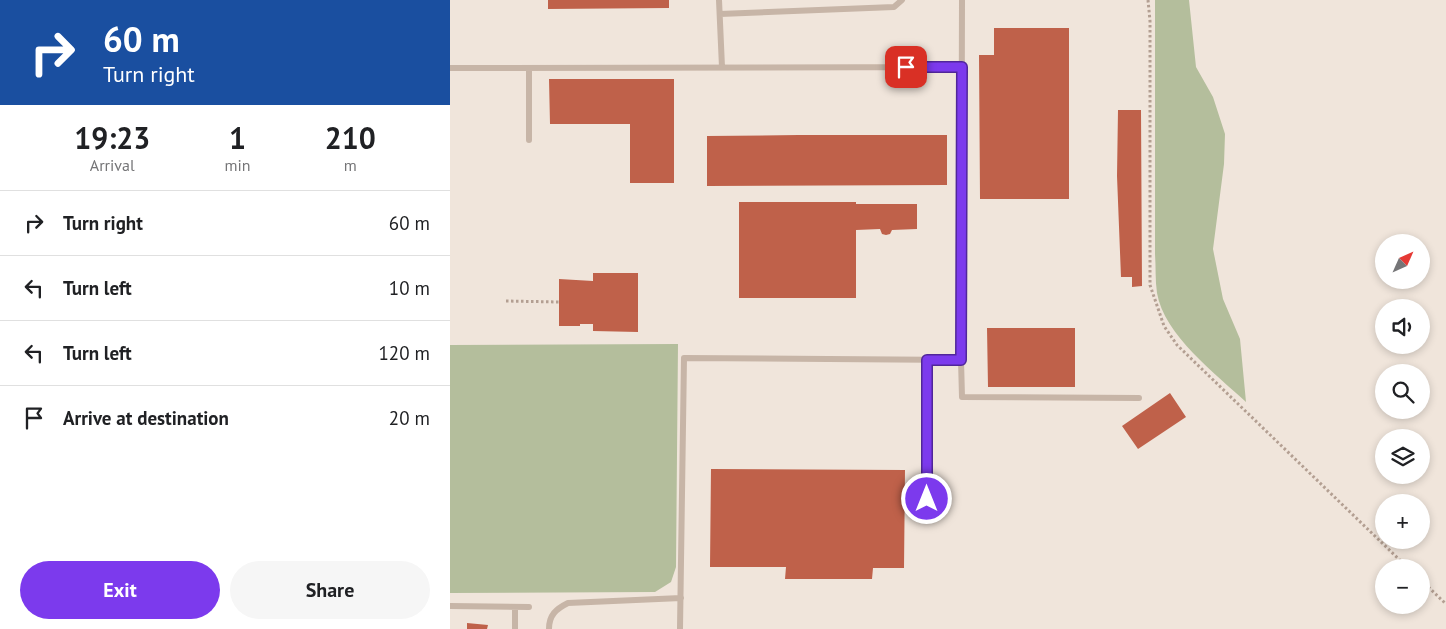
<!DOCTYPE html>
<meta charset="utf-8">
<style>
:root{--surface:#fff;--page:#f6f6f6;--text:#202124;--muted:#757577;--line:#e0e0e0;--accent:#7c3aed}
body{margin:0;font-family:"PT Sans",sans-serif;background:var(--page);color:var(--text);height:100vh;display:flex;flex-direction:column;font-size:19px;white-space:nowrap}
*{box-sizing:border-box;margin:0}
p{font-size:16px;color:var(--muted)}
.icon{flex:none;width:28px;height:28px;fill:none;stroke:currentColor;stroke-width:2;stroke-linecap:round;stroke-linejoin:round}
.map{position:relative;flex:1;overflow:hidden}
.side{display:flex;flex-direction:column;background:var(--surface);width:450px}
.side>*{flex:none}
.guide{background:#1a4fa0;color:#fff;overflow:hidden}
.needle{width:32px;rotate:45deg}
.tools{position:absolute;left:925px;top:234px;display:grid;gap:10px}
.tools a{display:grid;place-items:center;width:55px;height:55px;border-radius:50%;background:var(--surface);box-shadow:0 2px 8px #0003;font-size:25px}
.pin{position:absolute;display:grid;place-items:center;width:42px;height:42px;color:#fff;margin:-21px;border-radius:10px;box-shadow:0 2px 8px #0006}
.me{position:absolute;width:55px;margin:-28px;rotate:0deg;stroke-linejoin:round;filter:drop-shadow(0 0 4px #0008)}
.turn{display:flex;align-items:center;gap:18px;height:105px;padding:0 20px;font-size:22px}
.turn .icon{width:65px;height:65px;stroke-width:2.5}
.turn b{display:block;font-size:35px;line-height:42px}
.eta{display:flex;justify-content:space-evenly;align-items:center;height:85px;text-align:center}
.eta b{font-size:30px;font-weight:700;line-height:35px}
.cta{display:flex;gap:10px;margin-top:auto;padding:10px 20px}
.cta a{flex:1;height:58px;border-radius:30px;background:var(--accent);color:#fff;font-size:20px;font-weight:700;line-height:58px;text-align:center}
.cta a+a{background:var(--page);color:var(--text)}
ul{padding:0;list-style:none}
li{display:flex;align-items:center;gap:15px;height:65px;padding:0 20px;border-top:1px solid var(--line)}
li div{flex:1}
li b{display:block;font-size:19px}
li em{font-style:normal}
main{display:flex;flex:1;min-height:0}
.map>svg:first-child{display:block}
.green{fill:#b4be9c}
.building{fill:#bf614a}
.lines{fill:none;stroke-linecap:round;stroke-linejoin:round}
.path{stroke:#b39f92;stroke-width:3;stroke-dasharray:2.5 2.5;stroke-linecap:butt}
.service{stroke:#c7b5a7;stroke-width:6}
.route-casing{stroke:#51269a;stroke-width:12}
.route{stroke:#7c3aed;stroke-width:9}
</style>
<main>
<section class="side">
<div class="guide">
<div class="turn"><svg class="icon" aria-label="right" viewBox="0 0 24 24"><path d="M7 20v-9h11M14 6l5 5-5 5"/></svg><div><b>60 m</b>Turn right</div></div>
</div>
<div class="eta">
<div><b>19:23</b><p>Arrival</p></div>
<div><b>1</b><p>min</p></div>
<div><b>210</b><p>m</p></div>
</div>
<ul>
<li><svg class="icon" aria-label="right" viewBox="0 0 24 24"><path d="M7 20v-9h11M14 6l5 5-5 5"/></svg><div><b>Turn right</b></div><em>60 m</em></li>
<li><svg class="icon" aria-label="left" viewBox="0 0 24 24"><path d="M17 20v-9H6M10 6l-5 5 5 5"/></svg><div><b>Turn left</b></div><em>10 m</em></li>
<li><svg class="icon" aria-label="left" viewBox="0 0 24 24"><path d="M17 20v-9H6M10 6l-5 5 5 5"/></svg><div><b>Turn left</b></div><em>120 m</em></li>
<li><svg class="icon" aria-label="arrive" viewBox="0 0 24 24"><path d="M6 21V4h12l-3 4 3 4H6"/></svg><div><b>Arrive at destination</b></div><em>20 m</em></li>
</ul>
<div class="cta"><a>Exit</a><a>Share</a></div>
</section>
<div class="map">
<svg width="996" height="629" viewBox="0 0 996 629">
<rect width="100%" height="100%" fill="#f0e5db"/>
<path class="green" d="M705,0H739L746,67L763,97L775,134L774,164L763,249L773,299L790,339L796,402C766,374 714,335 707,293C705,280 706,267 705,254Z
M228,344L226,567L221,582L205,592L0,593V345Z"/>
<path class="building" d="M98,0H219V8L98,9Z
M544,28H619V199H530L529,55H544Z
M99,79H224V183H180V124H100Z
M668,110H691L692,286L682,287V277H671L667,176Z
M349,135H497V185L257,186V136Z
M289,202H406V204H467V229L442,230L440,234L436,235L432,234L430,229L406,230V298H289Z
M143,273H188V332L143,331V324H130V326H109V279L143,281Z
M537,328H625V387H538Z
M720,393L736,417L688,449L672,426Z
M261,469L455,470L454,568H423L422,579H335L336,567H260Z
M17,623L38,625L37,629H17Z"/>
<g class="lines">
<path class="path" d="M698,0L700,21V285L714,326L727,345L958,568
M56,301L109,302
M971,580L996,604"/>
<path class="service" d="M269,0L272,67
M270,14L444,7L452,0
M0,68L512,67
M79,140V68
M511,360L512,397L689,398
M477,499V360
M0,606L79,607
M65,629V607
M99,629C99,615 106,609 118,603L231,598
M230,629L234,358L511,360L512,0"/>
</g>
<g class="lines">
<defs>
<path id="route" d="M456,67H512L511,360H477V499"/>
</defs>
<use href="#route" class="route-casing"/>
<use href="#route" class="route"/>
</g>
</svg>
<div class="tools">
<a><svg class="needle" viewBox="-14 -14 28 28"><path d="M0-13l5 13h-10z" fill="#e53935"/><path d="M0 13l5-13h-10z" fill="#757577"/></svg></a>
<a><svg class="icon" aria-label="sound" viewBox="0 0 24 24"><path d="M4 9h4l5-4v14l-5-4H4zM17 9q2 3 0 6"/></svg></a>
<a><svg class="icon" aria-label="search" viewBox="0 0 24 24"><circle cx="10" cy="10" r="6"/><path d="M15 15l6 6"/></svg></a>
<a><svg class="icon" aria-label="layers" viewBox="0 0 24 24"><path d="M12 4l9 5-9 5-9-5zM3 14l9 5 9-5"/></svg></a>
<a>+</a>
<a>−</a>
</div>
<div class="pin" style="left:456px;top:67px;background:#d93025"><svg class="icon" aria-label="arrive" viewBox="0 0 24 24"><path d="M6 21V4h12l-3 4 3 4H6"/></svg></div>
<svg class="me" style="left:477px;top:499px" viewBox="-20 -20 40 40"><circle r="17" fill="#7c3aed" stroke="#fff" stroke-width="3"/><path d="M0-11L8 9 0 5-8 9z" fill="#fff"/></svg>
</div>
</main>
